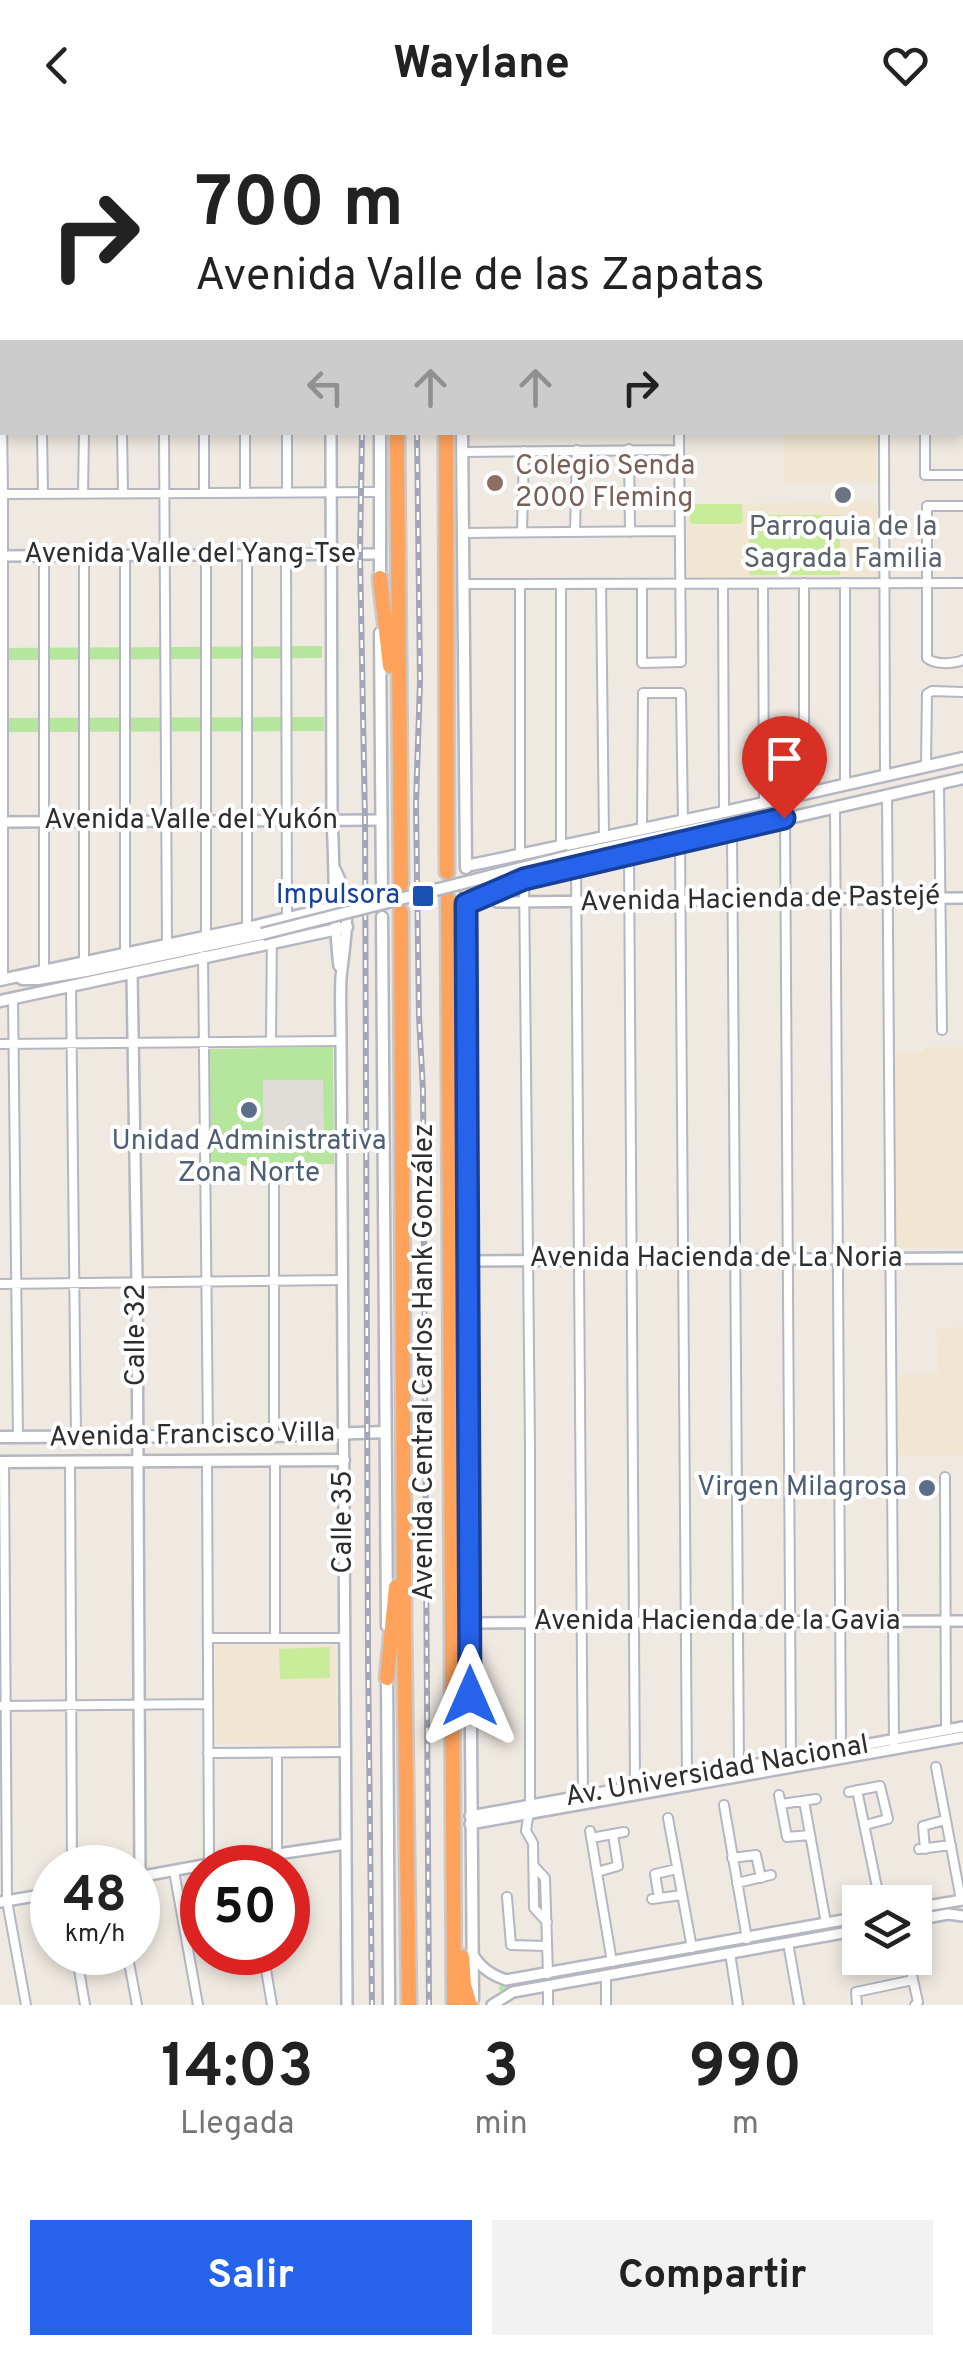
<!DOCTYPE html>
<html lang="es">
<meta charset="utf-8">
<style>
:root{--surface:#fff;--page:#f2f2f2;--text:#222;--muted:#767676;--accent:#2563eb}
body{margin:0;font-family:Overpass,sans-serif;background:var(--page);color:var(--text);height:100vh;display:flex;flex-direction:column;font-size:38px;white-space:nowrap}
*{box-sizing:border-box;margin:0}
p{font-size:32px;color:var(--muted)}
.icon{flex:none;width:55px;height:55px;fill:none;stroke:currentColor;stroke-width:2;stroke-linecap:round;stroke-linejoin:round}
.map{position:relative;height:1875px;overflow:hidden}
.details{display:flex;flex-direction:column;background:var(--surface);flex:1}
.details>*{flex:none}
.top-card{position:absolute;left:0px;top:0px;width:965px;height:305px;box-shadow:0 5px 15px #0003;background:#fff;color:var(--text);overflow:hidden}
.tools{position:absolute;left:842px;top:1755px;display:grid;gap:20px}
.tools a{display:grid;place-items:center;width:90px;height:90px;border-radius:0px;background:var(--surface);box-shadow:0 5px 15px #0003;font-size:50px}
.speed{position:absolute;left:30px;top:1715px;display:flex;gap:20px;font-size:50px;font-weight:700;text-align:center}
.speed>*{display:grid;place-content:center;width:130px;height:130px;border-radius:50%;background:var(--surface);box-shadow:0 5px 15px #0003;line-height:1}
.speed small{font-size:25px;font-weight:400}
.speed .limit{border:15px solid #d22;background:#fff;color:#111}
.pin{position:absolute;display:grid;place-items:center;width:85px;height:85px;color:#fff;margin:-102px -42px;border-radius:50% 50% 50% 0;rotate:-45deg;box-shadow:0 0 10px #0007}
.pin .icon{rotate:45deg}
.me{position:absolute;width:110px;margin:-55px;rotate:0deg;stroke-linejoin:round;filter:drop-shadow(0 0 8px #0008)}
.turn{display:flex;align-items:center;gap:35px;height:210px;padding:0 30px;font-size:45px}
.turn .icon{width:130px;height:130px;stroke-width:2.5}
.turn b{display:block;font-size:70px;line-height:85px}
.lanes{display:flex;align-items:center;height:95px;padding:0 30px;background:#0003;justify-content:center;gap:50px;direction:ltr}
.lanes .off{opacity:.35}
.eta{display:flex;justify-content:space-evenly;align-items:center;height:170px;text-align:center}
.eta b{font-size:60px;font-weight:700;line-height:70px}
.cta{display:flex;gap:20px;margin-top:auto;padding:20px 30px}
.cta a{flex:1;height:115px;border-radius:0px;background:var(--accent);color:#fff;font-size:40px;font-weight:700;line-height:115px;text-align:center}
.cta a+a{background:var(--page);color:var(--text)}
header{display:flex;justify-content:space-between;align-items:center;height:130px;padding:0 30px;background:var(--surface);font-size:45px;font-weight:700}
.map>svg:first-child{display:block}
.education{fill:#f0e6d1}
.green{fill:#b6e59e}
.pitch{fill:#c9ec9a}
.plaza{fill:#dfdcd8}
.lines{fill:none;stroke-linecap:round;stroke-linejoin:round}
.minor-casing{stroke:#b4b7c1;stroke-width:12}
.tertiary-casing{stroke:#b4b7c1;stroke-width:14}
.secondary-casing{stroke:#b4b7c1;stroke-width:15}
.trunk-casing{stroke:#c9c9c9;stroke-width:18}
.motorway-casing{stroke:#c9c9c9;stroke-width:19}
.minor{stroke:#fff;stroke-width:8}
.tertiary{stroke:#fff;stroke-width:9}
.secondary{stroke:#fff;stroke-width:10}
.trunk{stroke:#f8ba60;stroke-width:12}
.motorway{stroke:#ffa35c;stroke-width:14}
.rail-casing{stroke:#a3a6b8;stroke-width:6}
.rail{stroke:#fff;stroke-width:2.5;stroke-dasharray:8;stroke-linecap:butt}
.secondary-bridge-casing{stroke:#b4b7c1;stroke-width:15;stroke-linecap:butt}
.secondary-bridge{stroke:#fff;stroke-width:10}
.route-casing{stroke:#184099;stroke-width:25}
.route{stroke:#2563eb;stroke-width:18}
.education-dot{fill:#8d6e63;stroke:#fff;stroke-width:4}
.worship-dot{fill:#6b7280;stroke:#fff;stroke-width:4}
.transit-dot{fill:#1a4fb4;stroke:#fff;stroke-width:4}
.service-dot{fill:#5c6f8a;stroke:#fff;stroke-width:4}
.labels{text-anchor:middle;dominant-baseline:central;stroke-width:8;stroke-linejoin:round;paint-order:stroke}
.education-label{font-size:28px;fill:#785e54;stroke:#fff;text-anchor:start}
.worship-label{font-size:28px;fill:#5b616d;stroke:#fff}
.street-label{font-size:28px;fill:#2e2e2e;stroke:#fff}
.transit-label{font-size:28px;fill:#164399;stroke:#fff;text-anchor:end}
.service-label{font-size:28px;fill:#4e5e75;stroke:#fff}
</style>
<header><svg class="icon" aria-label="back" viewBox="0 0 24 24"><path d="M15 5l-7 7 7 7"/></svg>Waylane<svg class="icon" aria-label="heart" viewBox="0 0 24 24"><path d="M12 20l-8-8c-3-5 5-10 8-4 3-6 11-1 8 4z"/></svg></header>
<div class="map">
<svg width="963" height="1875" viewBox="0 0 963 1875">
<rect width="100%" height="100%" fill="#efe9e1"/>
<path class="education" d="M784,303H877V352H784Z
M877,372V447L687,448V374Z
M924,917H963V1118H896L895,923L923,922Z
M963,1197V1325L898,1326V1245L938,1244L937,1198Z
M336,1515L337,1617H283L282,1613H216L215,1516Z"/>
<path class="green" d="M322,516V528L0,530V518Z
M324,587V601L0,602V588Z
M333,917L334,1034L211,1036L210,919Z
M860,1791V1797L503,1864L498,1858L501,1855Z"/>
<path class="pitch" d="M692,374H742L743,392L740,394H693L690,392V376Z
M749,385H840V445H749Z
M330,1517V1548L280,1549L279,1519Z"/>
<path class="plaza" d="M263,950H323L324,1010L263,1011Z"/>
<g class="lines">
<defs>
<path id="minor" d="M0,134L3,364V849
M962,156L963,155
M962,189H963
M962,266H963
M42,302L43,364
M122,302L123,363
M164,302L167,815
M245,302V363
M287,302V363
M884,302L885,645
M925,302V345H963
M629,319L630,402
M462,322L679,320
M204,363V302
M0,364L380,362
M83,364L84,302
M963,376H927V528C934,535 954,534 963,530
M575,401L577,320
M522,402L524,321
M464,403L680,401
M125,425V823
M247,425V798
M286,425L287,790
M845,453V654
M464,454L963,453
M520,454V726
M561,454V717
M601,454L604,707
M642,454V533L681,532L679,302
M723,454L724,682
M763,454L764,672
M926,636L927,564L932,561L963,562
M939,654L942,900
M804,663V453
M887,666L894,1614
M835,677L841,1619
M785,688L791,1632
M642,699L643,563H681L683,691
M732,702L739,1637
M680,713L687,1651
M629,724L635,1656
M576,736L583,1670
M524,749L530,1316V1675L526,1701L533,1713L534,1778L547,1792
M206,806V425
M203,826L208,1306
M84,832V426
M44,840V426
M71,856L76,1307
M13,868L18,1307
M271,912L272,797
M0,914L341,911
M274,1040V1306
M0,1154L342,1150
M4,1332L7,1771L26,1875
M70,1332L72,1738
M207,1332L209,1734
M945,1347L946,1600
M208,1508H344
M275,1508V1331
M0,1576L208,1574
M208,1623L346,1622
M277,1623V1723
M936,1637L961,1770
M857,1660L880,1772
M849,1662L880,1656
M779,1665L787,1707L810,1705
M804,1671L826,1793
M781,1674L816,1669
M724,1675L747,1809
M668,1688L692,1818
M865,1695L888,1689L880,1656
M590,1701L612,1832
M591,1708L624,1702
M919,1719L951,1715
M925,1719L923,1696L945,1690
M732,1728L756,1725L761,1748
M534,1736L545,1748L548,1844
M174,1741L198,1875
M597,1742L618,1736L613,1705
M737,1753L771,1745
M507,1767L511,1815L547,1816
M659,1768L655,1744L677,1739
M652,1769L682,1765
M788,1813L799,1875
M76,1822L85,1875
M127,1822L137,1875
M263,1822L272,1875
M730,1823L738,1875
M908,1828L918,1872L915,1875
M606,1845V1875
M548,1875V1856
M857,1875L856,1862L913,1850"/>
<path id="tertiary" d="M331,302L332,690C335,739 333,788 339,836
M0,426L379,424
M0,692L382,690
M335,739C354,774 345,810 341,847C340,868 341,890 341,911L347,1875
M497,772L963,768
M132,843L137,1152L140,1747
M468,1131L963,1128
M471,1493L963,1491
M470,1686L963,1597
M470,1694L963,1607
M138,1747L209,1734L346,1714
M0,1772L52,1763
M915,1778L963,1770
M915,1790L948,1784L963,1786
M473,1825C482,1839 492,1845 506,1850L860,1787
M492,1875L513,1862L860,1800"/>
<path id="secondary" d="M378,0V2
M460,2V0
M380,302V451
M462,302L466,738
M380,503L382,759
M569,726L706,697L764,688
M466,736L724,682L963,628
M466,774L524,749L963,648
M382,787L387,1496
M22,849H38L86,841L262,804
M0,850L247,798L346,774
M0,871L347,797
M465,934L466,764
M466,951L473,1869
M0,1307L274,1306L385,1302
M0,1332L344,1330
M387,1543L389,1875"/>
<path id="trunk" d="M0,26L2,27
M962,30H963
M0,67H2
M0,81H2
M962,88H963"/>
<path id="motorway" d="M394,0V2
M446,0V2
M397,302L401,755
M446,302L447,742
M380,448L390,536
M448,769L454,1875
M401,782L404,1498L409,1875
M457,998L459,963L465,927
M387,1548L396,1457
M462,1827L464,1855L470,1875"/>
</defs>
<use href="#minor" class="minor-casing"/>
<use href="#tertiary" class="tertiary-casing"/>
<use href="#secondary" class="secondary-casing"/>
<use href="#trunk" class="trunk-casing"/>
<use href="#motorway" class="motorway-casing"/>
<use href="#minor" class="minor"/>
<use href="#tertiary" class="tertiary"/>
<use href="#secondary" class="secondary"/>
<use href="#trunk" class="trunk"/>
<use href="#motorway" class="motorway"/>
<defs>
<path id="rail" d="M360,0V2
M422,0L423,2
M362,302L360,424L365,690L368,1525L372,1875
M417,302L420,551L416,674L419,886L423,961L429,1875"/>
</defs>
<use href="#rail" class="rail-casing"/>
<use href="#rail" class="rail"/>
<defs>
<path id="secondary-bridge" d="M262,804L569,726"/>
</defs>
<use href="#secondary-bridge" class="secondary-bridge-casing"/>
<use href="#secondary-bridge" class="secondary-bridge"/>
</g>
<g class="lines">
<defs>
<path id="route" d="M470,1566L466,774L524,749L784,688"/>
</defs>
<use href="#route" class="route-casing"/>
<use href="#route" class="route"/>
</g>
<circle class="education-dot" cx="495" cy="353" r="10"/>
<circle class="worship-dot" cx="843" cy="365" r="10"/>
<rect class="transit-dot" x="411" y="754" width="24" height="24" rx="5"/>
<g class="service-dot">
<circle cx="249" cy="980" r="10"/>
<circle cx="927" cy="1358" r="10"/>
</g>
<g class="labels">
<g class="education-label">
<text x="515" y="337">Colegio Senda<tspan x="515" dy="32">2000 Fleming</tspan></text>
</g>
<g class="worship-label">
<text x="843" y="398">Parroquia de la<tspan x="843" dy="32">Sagrada Familia</tspan></text>
</g>
<g class="street-label">
<text x="190" y="425">Avenida Valle del Yang-Tse</text>
<text x="191" y="691">Avenida Valle del Yukón</text>
<text transform="translate(760 770) rotate(-1)">Avenida Hacienda de Pastejé</text>
<text x="716" y="1129">Avenida Hacienda de La Noria</text>
<text transform="translate(137 1205) rotate(-90)">Calle 32</text>
<text transform="translate(425 1232) rotate(-90)">Avenida Central Carlos Hank González</text>
<text transform="translate(192 1306) rotate(-1)">Avenida Francisco Villa</text>
<text transform="translate(344 1392) rotate(-90)">Calle 35</text>
<text x="717" y="1492">Avenida Hacienda de la Gavia</text>
<text transform="translate(717 1642) rotate(-10)">Av. Universidad Nacional</text>
</g>
<g class="transit-label">
<text x="400" y="766">Impulsora</text>
</g>
<g class="service-label">
<text x="249" y="1012">Unidad Administrativa<tspan x="249" dy="32">Zona Norte</tspan></text>
<text x="907" y="1358" text-anchor="end">Virgen Milagrosa</text>
</g>
</g>
</svg>
<div class="tools">
<a><svg class="icon" aria-label="layers" viewBox="0 0 24 24"><path d="M12 4l9 5-9 5-9-5zM3 14l9 5 9-5"/></svg></a>
</div>
<div class="speed"><div>48<small>km/h</small></div><div class="limit">50</div></div>
<div class="pin" style="left:784px;top:688px;background:#d93025"><svg class="icon" aria-label="arrive" viewBox="0 0 24 24"><path d="M6 21V4h12l-3 4 3 4H6"/></svg></div>
<svg class="me" style="left:470px;top:1566px" viewBox="-20 -20 40 40"><path d="M0-17L14 15 0 8-14 15z" fill="#2563eb" stroke="#fff" stroke-width="4"/></svg>
<div class="top-card">
<div class="turn"><svg class="icon" aria-label="right" viewBox="0 0 24 24"><path d="M7 20v-9h11M14 6l5 5-5 5"/></svg><div><b>700 m</b>Avenida Valle de las Zapatas</div></div>
<div class="lanes"><svg class="icon off" aria-label="left" viewBox="0 0 24 24"><path d="M17 20v-9H6M10 6l-5 5 5 5"/></svg><svg class="icon off" aria-label="ahead" viewBox="0 0 24 24"><path d="M12 20V5M6 11l6-6 6 6"/></svg><svg class="icon off" aria-label="ahead" viewBox="0 0 24 24"><path d="M12 20V5M6 11l6-6 6 6"/></svg><svg class="icon" aria-label="right" viewBox="0 0 24 24"><path d="M7 20v-9h11M14 6l5 5-5 5"/></svg></div>
</div>
</div>
<section class="details">
<div class="eta">
<div><b>14:03</b><p>Llegada</p></div>
<div><b>3</b><p>min</p></div>
<div><b>990</b><p>m</p></div>
</div>
<div class="cta"><a>Salir</a><a>Compartir</a></div>
</section>
